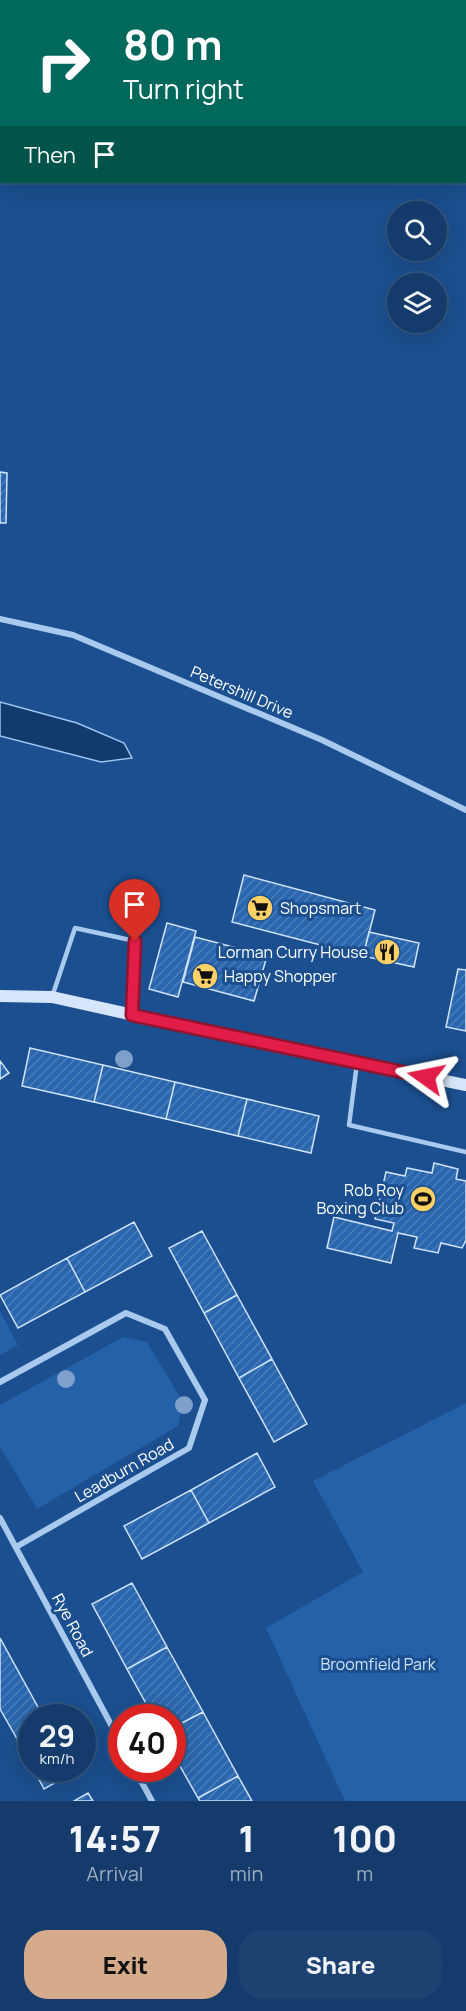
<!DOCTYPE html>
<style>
:root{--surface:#143b6b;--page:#1d4271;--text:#f1f3f6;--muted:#9dadc1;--line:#33557e;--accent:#d6ab8b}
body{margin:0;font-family:Manrope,sans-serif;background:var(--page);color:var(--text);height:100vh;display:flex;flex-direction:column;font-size:22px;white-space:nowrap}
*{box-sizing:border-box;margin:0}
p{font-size:20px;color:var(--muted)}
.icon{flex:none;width:33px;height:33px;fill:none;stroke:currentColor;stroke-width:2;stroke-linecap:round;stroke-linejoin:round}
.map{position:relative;height:1801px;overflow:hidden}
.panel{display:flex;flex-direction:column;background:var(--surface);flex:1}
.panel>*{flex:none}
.top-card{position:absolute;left:0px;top:0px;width:466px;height:183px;box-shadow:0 6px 24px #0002,0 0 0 2px var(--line);background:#00695c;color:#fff;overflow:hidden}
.fabs{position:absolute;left:387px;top:201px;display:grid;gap:12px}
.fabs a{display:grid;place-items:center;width:60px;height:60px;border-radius:50%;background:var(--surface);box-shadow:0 6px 24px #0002,0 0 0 2px var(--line);font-size:30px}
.speed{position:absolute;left:18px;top:1704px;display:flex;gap:12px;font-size:30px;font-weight:700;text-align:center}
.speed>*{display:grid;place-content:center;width:78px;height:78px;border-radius:50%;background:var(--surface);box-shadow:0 6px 24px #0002,0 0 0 2px var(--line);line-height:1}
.speed small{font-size:15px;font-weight:400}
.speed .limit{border:9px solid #d22;background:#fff;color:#111}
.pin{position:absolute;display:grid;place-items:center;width:51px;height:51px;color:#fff;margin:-62px -26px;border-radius:50% 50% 50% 0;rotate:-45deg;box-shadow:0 0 6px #0007}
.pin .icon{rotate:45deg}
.me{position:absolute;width:66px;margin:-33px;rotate:282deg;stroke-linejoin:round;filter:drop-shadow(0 0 4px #0008)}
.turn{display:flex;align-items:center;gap:21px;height:126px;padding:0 24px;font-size:27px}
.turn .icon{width:78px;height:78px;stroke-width:2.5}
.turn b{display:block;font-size:42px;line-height:51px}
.then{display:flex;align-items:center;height:57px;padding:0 24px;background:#0003;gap:12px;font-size:22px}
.eta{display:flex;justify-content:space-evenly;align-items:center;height:102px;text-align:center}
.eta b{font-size:36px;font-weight:800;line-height:42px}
.action{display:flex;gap:12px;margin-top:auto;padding:12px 24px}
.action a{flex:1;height:69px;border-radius:24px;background:var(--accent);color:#111;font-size:24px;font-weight:800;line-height:69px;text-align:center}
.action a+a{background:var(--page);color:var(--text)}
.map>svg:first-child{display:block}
.green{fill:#2461a8}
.water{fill:#123a6d;stroke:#9cc4f0;stroke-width:1.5}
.building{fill:url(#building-hatch);stroke:#cfe3fa;stroke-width:1.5}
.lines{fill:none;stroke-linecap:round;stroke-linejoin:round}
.lane{stroke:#a9c9ee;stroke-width:4.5}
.street{stroke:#a9c9ee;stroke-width:6}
.secondary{stroke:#d6e6fa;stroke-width:12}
.tree{fill:#7ea0ca}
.route-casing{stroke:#92132f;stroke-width:15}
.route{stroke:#e11d48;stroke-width:10}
.labels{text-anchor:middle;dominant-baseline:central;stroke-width:6;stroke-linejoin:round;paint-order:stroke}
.street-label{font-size:16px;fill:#fff;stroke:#1b4f8f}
.poi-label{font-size:16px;fill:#fff;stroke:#1b4f8f;text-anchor:start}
.park-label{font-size:16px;fill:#cfe3fa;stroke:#1b4f8f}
</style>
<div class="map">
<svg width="466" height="1801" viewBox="0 0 466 1801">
<defs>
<pattern id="building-hatch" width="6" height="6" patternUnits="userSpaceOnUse" patternTransform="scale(1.5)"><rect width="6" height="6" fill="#2a66ad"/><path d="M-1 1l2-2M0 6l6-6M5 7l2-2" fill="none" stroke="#4a7db9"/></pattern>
</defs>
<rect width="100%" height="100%" fill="#1b4f8f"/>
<path class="green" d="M0,1311L18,1345L0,1355Z
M123,1337L147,1342L183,1402L178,1426L37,1509L0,1447V1405Z
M466,1403V1801H345L266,1628L363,1572L313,1481Z"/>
<path class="water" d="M0,702L77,723L124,743L132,758L101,762L0,736Z"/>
<path class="building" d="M0,472L7,473L6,523H0Z
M244,875L375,910L363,956L232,922Z
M167,923L196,931L178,997L149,989Z
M369,932L419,943L414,967L363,956Z
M195,937L267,956L254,1001L183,982Z
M458,969L466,970V1031L446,1027Z
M30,1048L103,1065L94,1102L22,1086Z
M0,1061L9,1073L0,1079Z
M103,1065L175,1082L166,1119L94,1102Z
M175,1082L247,1099L238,1136L166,1119Z
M247,1099L319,1116L311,1153L238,1136Z
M434,1163L458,1169L456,1179L466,1181V1240L462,1248L441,1243L438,1253L414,1248L417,1237L398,1233L391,1263L327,1248L334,1217L392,1231L394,1223L375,1219L386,1172L405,1176L407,1168L432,1173Z
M134,1222L152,1256L85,1292L67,1258Z
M202,1231L237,1295L204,1313L169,1248Z
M67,1258L85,1292L18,1328L0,1295Z
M237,1295L272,1359L239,1378L204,1313Z
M272,1359L307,1424L274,1442L239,1378Z
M257,1453L275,1487L209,1523L191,1490Z
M191,1490L209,1523L142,1559L124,1526Z
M132,1583L167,1647L127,1669L92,1604Z
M0,1638L44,1718H32V1765L0,1709Z
M167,1647L203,1712L172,1728V1718H154L127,1669Z
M203,1712L238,1776L198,1798L172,1752V1728Z
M33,1768H72L74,1772L44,1789Z
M238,1776L252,1801H200L198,1798Z
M88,1793L93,1801H74Z"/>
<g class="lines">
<path class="lane" d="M52,997L75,928L135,941L132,1014
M357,1063L349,1125L466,1152"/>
<path class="street" d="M0,619L73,635L322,740L466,810
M0,1382L126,1313L165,1329L205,1400L189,1448L16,1547
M0,1518L122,1745
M134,1768L152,1801"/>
<path class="secondary" d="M0,996L52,997L274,1046L466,1085"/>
</g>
<g class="tree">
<circle cx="124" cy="1059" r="9"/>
<circle cx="66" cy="1379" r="9"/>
<circle cx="184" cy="1405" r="9"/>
</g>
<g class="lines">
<defs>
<path id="route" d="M135,941L132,1015L426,1077"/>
</defs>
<use href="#route" class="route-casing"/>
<use href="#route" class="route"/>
</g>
<defs>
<symbol id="supermarket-disc" viewBox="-11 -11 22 22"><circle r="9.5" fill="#ffd166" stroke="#1b4f8f"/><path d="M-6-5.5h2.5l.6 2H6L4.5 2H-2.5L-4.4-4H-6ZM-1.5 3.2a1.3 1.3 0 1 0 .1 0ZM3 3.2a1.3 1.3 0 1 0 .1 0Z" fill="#111"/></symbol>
<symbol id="restaurant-disc" viewBox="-11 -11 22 22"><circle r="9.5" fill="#ffd166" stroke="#1b4f8f"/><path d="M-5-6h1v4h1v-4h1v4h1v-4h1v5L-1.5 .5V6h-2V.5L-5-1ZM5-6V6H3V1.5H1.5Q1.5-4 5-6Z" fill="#111"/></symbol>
<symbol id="stadium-disc" viewBox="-11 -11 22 22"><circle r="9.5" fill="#ffd166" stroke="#1b4f8f"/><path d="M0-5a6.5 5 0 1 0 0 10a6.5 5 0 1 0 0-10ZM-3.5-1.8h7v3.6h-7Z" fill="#111"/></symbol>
</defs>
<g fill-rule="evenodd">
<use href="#supermarket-disc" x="245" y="893" width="30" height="30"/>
<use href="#restaurant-disc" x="372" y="937" width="30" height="30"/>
<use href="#supermarket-disc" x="190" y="961" width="30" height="30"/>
<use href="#stadium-disc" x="408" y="1184" width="30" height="30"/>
</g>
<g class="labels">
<g class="street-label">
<text transform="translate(242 692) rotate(23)">Petershill Drive</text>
<text transform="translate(124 1470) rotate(-30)">Leadburn Road</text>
<text transform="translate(73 1625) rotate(62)">Rye Road</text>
</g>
<g class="poi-label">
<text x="280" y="908">Shopsmart</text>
<text x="368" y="952" text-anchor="end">Lorman Curry House</text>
<text x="224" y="976">Happy Shopper</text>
<text x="404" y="1190" text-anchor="end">Rob Roy<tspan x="404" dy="18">Boxing Club</tspan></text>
</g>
<g class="park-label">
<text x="378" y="1664">Broomfield Park</text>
</g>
</g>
</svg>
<div class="fabs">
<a><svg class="icon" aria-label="search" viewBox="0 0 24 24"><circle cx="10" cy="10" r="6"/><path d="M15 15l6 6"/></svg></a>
<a><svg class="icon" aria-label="layers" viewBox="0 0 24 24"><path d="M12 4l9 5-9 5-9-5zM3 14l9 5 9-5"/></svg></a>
</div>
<div class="speed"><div>29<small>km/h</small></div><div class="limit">40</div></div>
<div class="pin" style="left:135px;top:941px;background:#d93025"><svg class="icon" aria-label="arrive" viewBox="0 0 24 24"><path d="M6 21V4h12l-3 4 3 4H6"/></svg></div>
<svg class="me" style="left:426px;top:1077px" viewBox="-20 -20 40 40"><path d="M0-17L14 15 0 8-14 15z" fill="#e11d48" stroke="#fff" stroke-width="4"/></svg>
<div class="top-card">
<div class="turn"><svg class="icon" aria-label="right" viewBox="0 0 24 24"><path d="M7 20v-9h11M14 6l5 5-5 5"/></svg><div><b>80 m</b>Turn right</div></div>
<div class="then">Then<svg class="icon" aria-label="arrive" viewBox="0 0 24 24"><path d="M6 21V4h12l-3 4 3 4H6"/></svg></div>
</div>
</div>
<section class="panel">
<div class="eta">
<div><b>14:57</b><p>Arrival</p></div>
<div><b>1</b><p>min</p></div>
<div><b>100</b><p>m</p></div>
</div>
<div class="action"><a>Exit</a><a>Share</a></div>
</section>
